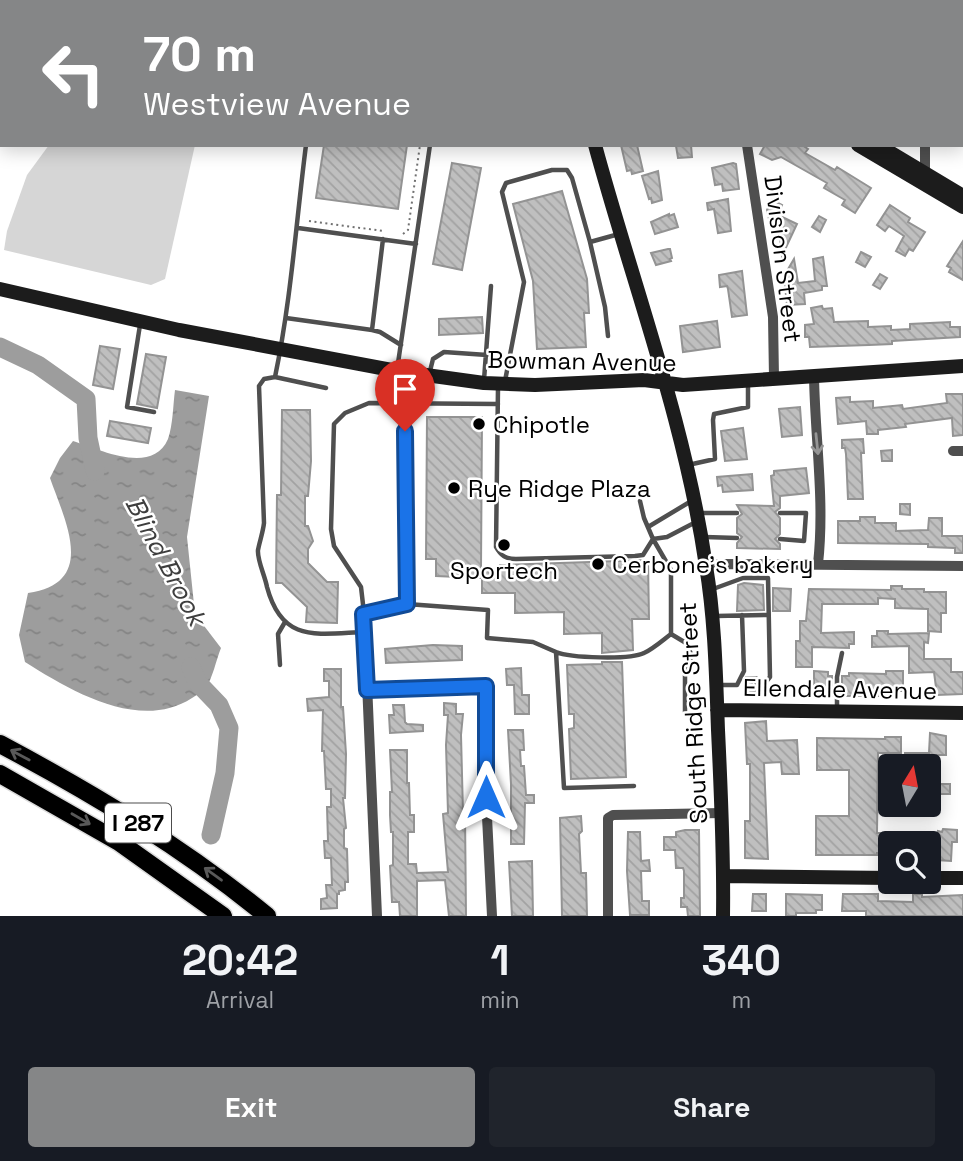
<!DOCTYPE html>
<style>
:root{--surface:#171b24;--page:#20242c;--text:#f1f3f6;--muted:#9ea1a6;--accent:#858687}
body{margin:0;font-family:"Space Grotesk",sans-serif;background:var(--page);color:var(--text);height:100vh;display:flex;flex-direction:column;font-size:26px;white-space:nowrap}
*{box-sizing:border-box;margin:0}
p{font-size:23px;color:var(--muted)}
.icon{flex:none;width:38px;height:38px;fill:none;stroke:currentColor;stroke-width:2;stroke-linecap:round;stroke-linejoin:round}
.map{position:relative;height:916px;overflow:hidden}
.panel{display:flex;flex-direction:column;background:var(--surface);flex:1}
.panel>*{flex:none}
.hud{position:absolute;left:0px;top:0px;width:964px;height:147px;box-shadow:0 4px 18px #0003;background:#858687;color:#fff;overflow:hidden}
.needle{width:46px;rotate:10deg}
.controls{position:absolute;left:878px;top:754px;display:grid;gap:14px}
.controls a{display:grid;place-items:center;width:63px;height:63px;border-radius:7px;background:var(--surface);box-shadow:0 4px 18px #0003;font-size:35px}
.pin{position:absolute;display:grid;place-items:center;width:60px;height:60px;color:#fff;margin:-72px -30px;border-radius:50% 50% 50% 0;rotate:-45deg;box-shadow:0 0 7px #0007}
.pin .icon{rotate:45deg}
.me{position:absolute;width:77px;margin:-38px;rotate:0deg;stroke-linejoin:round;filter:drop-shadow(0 0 5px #0008)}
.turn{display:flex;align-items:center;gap:24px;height:147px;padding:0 28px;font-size:32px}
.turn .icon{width:91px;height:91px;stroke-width:2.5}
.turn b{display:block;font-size:49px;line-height:60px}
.eta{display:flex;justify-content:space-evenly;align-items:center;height:119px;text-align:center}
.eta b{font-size:42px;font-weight:700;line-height:49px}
.button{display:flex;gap:14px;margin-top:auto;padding:14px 28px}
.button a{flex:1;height:80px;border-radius:7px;background:var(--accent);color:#fff;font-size:28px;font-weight:700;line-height:80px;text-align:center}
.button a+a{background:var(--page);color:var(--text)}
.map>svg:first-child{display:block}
.grass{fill:#d6d6d6}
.water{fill:url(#water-ripples)}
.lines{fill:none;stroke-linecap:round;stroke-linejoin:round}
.river{stroke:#9d9d9d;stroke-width:19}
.building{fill:url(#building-back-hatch);stroke:#939393;stroke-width:2}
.highway-casing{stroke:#dbdbdb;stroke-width:21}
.path{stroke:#717171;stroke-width:2;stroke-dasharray:2 3.5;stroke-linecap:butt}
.lane{stroke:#4f4f4f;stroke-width:4.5}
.street{stroke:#4f4f4f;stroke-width:10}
.secondary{stroke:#1c1c1c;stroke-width:14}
.highway{stroke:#000;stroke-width:18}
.oneway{stroke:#959595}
.oneway2{stroke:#595959}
.route-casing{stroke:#114b97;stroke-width:18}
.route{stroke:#1a73e8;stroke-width:12}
.poi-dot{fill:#000;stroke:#fff;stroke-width:2.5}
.labels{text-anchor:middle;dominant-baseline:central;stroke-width:5;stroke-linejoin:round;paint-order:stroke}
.shield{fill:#fff;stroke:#4c4c4c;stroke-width:2}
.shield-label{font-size:23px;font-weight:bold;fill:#000}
.street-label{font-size:24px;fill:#000;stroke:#fff}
.poi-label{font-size:24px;fill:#000;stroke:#fff;text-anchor:start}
.water-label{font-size:26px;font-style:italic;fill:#3e3e3e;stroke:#fff}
</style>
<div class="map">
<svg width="963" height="916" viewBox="0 0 963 916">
<defs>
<pattern id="water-ripples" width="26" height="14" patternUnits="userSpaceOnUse" patternTransform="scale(1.75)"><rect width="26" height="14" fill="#9d9d9d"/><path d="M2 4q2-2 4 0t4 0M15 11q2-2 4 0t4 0" fill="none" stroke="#858585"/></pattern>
<pattern id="building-back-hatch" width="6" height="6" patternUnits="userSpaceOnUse" patternTransform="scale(1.75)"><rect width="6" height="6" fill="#bfbfbf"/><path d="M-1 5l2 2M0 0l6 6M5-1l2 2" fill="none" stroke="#a2a2a2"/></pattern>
</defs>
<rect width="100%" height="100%" fill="#fff"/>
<path class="grass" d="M49,145H195L165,279L151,285L4,250L7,231L27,175Z"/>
<path class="water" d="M175,390L209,396L187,537L195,614L221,648C216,660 213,678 205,689C203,692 196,695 192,698C140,732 71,691 25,662L19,635L28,593C98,583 65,521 50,478L60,458L73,441C99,449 152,476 168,439C173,425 173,405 175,390Z"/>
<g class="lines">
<path class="river" d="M0,347L38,365L86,399L88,438L95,471
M191,667L197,682L219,705L229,728L225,773L211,835"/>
</g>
<path class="building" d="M324,145H407L398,209L316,198Z
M621,145H637L643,171L632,174L631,170L627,171Z
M691,145L692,157L678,158L676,146Z
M765,145H802L808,149L805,153L835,170L837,167L871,188L855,213L842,205L845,200L824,188L827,183L781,157L772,160L760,154Z
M452,163L481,168L462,270L433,264Z
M733,163L736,164L739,189L723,191L722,184L715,185L712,168Z
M658,171L662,200L652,203L651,198L649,199L642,176Z
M562,191L587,279L589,313H584L586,347L537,349L533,281L513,204Z
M728,199L731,231L718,233L714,209L708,210L707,203Z
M772,200L782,205L778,215L797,224L782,256L780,237L771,228L767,210Z
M890,205L910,218L908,222L925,232L913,251L909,249L905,256L896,251L904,236L889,226L885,231L877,225Z
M669,214V216L674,214L678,227L655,234L651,222Z
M819,216L826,220L820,232L812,227Z
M963,241V280L949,272L951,268L947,266Z
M668,249H670L672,258L670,259L671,261L656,265L651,253Z
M861,252L871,257L865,267L856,262Z
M823,257L827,286H822V290L804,293L805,304L787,305L784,276L794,259L798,283L815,281L813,259Z
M742,271L747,315L732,317L728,289L727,286L720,287L719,275Z
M880,274L887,278L880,289L873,285Z
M822,306L823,309L832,308L834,322L868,321V327L891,326V330L910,329V324L950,322V327H960V337L892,341V344L869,345L810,347L809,337H805V325L814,324L811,308Z
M482,317L483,333L439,335V319Z
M717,321L720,347L683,352L680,326Z
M100,346L120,349L113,389L93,385Z
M146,354L166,357L157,408L137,404Z
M946,394H963V435L953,436L952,418L905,424L906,427L878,430V434H867L866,421L838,424L836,398L850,397V402L873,401V408L902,405L903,409L947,403Z
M800,407L802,435L782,437L779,409Z
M282,410H310L311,461L308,496H305V526H308L313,541L308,549V563L327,582H338L337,623L306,622L307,607L282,583H276L277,495H281Z
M427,417H482L481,569H500V565L648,560L649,619H632L633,650L602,653V633L564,634V612L515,613V593H482V578L436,576V559H426Z
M110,421L151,428L148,443L107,436Z
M743,428L747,459L725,461L721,431Z
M863,439L864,453H861L863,499H848L846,454L845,448H842V440Z
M892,450V461H882L881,451Z
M806,468L809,493L780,496V508L775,512L780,518V534L775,539L780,544V549L737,548V543L742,537L737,533V518L742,514L737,505L774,506L771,476L774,475V471Z
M752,474L753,490L723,492L722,485L718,486L717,477Z
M900,504H910V515L900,514Z
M860,517H875V523H896V531L928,530L929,518H942V536H963V553H955V548L928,547V544L838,543V521H860Z
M744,583L763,585L764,610L737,611L738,585Z
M891,586H902V589H924V592H946V613H941V632L928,631V609L895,608V599L878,598V604H822L821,633L854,632V644H849V648L812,647V667H796V641H800V621H806L809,589L891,590Z
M773,588L791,589L790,611H773Z
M877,631H888V634L929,633L928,643L924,642V659H951V672H963V694L937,695L934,672L909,673V646L872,647V636H877Z
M433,645L462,646V660L386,663L385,649Z
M602,662H622L626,777L571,779L569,729L574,728V714H569L567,665L602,664Z
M521,668L522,695H529V714H515L514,685H507L506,669Z
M324,669H341V707H343L346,754L345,798H343L346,828L344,829V848L347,849L348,882H345V890L339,891V894H337V908L321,909V899L327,898L326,885H332L331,858H325L324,841H328L327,807H331V789H326L324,751H322L323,710L308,711L307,699L329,697V681H324Z
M814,671L828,672V676H832V696H814Z
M886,671H903V691H879V696H842V676H849V673L886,674Z
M746,677H756L751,685L756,692L745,693Z
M444,703L456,704V714H463L461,735L463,813H465L466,916H449L445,880L417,881V916H400L399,902H392L390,866L393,865V832H391L390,815V792H392L390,750H407V783H409L410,815H414V832H408V864H416L417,873L448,872L443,814L448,813L446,745L448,715H444Z
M393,705H404L405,722L407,724L423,725V731L390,733L389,715H394Z
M766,721L767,741L797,740L799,774H782L781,762L764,763L768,859L745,858V821H750V764H747L745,723Z
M508,730H523L524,750H520L521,766H524L526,795H534V803H525L524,844H511V784Z
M930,733L946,736V755H935V764H905V753H929Z
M885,737H901V753H878L877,833H901V844H891V853H877V855H816V816H849V770H817V738L885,739Z
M929,784H950V794H929Z
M895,805H920V813H895Z
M581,816L582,831L579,834L581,873H586L587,916H562L560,818Z
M943,829L957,830V842H952L951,861L936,860L938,831L942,832Z
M685,830H699L700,916H688L687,907H681V898H684V871L683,868H676L675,850H664V837H676V832Z
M628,832H640L641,861L649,860L650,871H641L642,901H649V915H630L627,871Z
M532,861L533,916H512L509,862Z
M753,894H766V911H752Z
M786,894L822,895V910H816V913H796V916H786Z
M843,894H878V901L913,902V894H922V897L963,895V916H866V911H842Z"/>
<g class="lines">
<defs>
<path id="highway" d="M0,744C94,794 184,848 267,916
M0,774L119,842L223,916"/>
</defs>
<use href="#highway" class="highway-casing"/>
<path class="path" d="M441,2V0
M309,221L383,231
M403,234L408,230L420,145"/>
<path class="lane" d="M324,2V0
M452,2V0
M962,9H963
M962,60H963
M306,145C296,223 291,301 275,377L264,379L259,386L264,523C263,532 260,540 258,550C257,560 265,576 267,587C282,643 316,634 364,632
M298,228L416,244
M590,242L605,307L608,336
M286,318L372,330L380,332L401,345
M140,325L127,407L154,412
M372,330L383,239
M397,370L430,145
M430,371L433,359L444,352L487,355
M393,374L391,391L405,410L407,604
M275,377L326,388
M484,380L491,286
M505,381L524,282L502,192L506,183L552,170H567L572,178L590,242L619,234
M498,387L496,547C501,556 506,559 516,559L635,556L643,555L653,539
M399,401L409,392L413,376
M498,404L369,403L345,413L334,424L331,529L334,546L361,587L364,613L407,604L488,610L487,638L533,642L556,652L564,788L634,786
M688,465L715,459L713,420L714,414L748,407V385
M640,501L644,518L653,539L671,570V634L686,643L692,656L685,673V712
M700,513H737
M648,527L693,500
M705,537L737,538
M653,539L667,537L694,523
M780,539L804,541L806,513H780
M713,589L743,578H768L770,677L765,683L756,685
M716,616L768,615
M556,652C570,658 630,660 644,653C653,649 663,640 671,634
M280,665L278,634L285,622
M719,685H737L744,671L742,615
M837,707V677L842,653"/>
<path class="street" d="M894,0V2
M747,145L773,317L774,378
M925,145V177
M814,376C815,439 825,501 818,564
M953,451H963
M706,566L722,564L963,566
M364,613L377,916
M367,690L486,686V797L492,916
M608,916V818L613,815L722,813"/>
<path class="secondary" d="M612,0L615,2
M632,0L635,2
M574,2V0
M595,145C633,285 685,422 706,566C715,620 716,676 718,730C721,792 724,854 723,916
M858,145L963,207
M878,145L963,196
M0,289L179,330L397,371L484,383L535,385L644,380L683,385L963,366
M717,710L963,713
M724,876L891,878
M929,878H963"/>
<use href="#highway" class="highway"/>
</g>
<defs><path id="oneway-shaft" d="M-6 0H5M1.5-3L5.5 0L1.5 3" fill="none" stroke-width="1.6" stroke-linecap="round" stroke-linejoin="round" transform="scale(1.75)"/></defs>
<use class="oneway" href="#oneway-shaft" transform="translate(817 444) rotate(84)"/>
<g class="oneway2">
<use href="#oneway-shaft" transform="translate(20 755) rotate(-152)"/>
<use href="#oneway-shaft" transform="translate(81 819) rotate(30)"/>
<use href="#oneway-shaft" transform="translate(213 874) rotate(-144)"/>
</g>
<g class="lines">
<defs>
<path id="route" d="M405,431L407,604L363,614L367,690L486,686V797"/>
</defs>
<use href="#route" class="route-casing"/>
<use href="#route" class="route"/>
</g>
<g class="poi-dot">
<circle cx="479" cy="424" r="7"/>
<circle cx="454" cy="488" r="7"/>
<circle cx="504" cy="545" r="7"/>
<circle cx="598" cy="564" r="7"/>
</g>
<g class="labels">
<rect class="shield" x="105" y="803.5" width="66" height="39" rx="5"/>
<g class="shield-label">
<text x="138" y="823">I 287</text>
</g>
<g class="street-label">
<text transform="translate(783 259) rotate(83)">Division Street</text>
<text transform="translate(582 361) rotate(1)">Bowman Avenue</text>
<text transform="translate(840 689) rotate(1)">Ellendale Avenue</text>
<text transform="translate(693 713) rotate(-93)">South Ridge Street</text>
</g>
<g class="poi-label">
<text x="493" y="424">Chipotle</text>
<text x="468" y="488">Rye Ridge Plaza</text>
<text x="612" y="564">Cerbone's bakery</text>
<text x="504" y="570" text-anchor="middle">Sportech</text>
</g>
<g class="water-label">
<text transform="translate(166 561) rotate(62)">Blind Brook</text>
</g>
</g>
</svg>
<div class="controls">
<a><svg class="needle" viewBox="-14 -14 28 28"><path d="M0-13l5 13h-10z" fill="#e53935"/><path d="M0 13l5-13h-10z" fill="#9ea1a6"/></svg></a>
<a><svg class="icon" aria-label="search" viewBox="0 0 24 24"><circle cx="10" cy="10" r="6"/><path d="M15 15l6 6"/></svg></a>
</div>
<div class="pin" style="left:405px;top:431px;background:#d93025"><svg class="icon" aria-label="arrive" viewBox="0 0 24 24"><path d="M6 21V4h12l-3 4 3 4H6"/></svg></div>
<svg class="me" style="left:486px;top:797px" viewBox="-20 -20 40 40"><path d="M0-17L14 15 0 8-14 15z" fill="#1a73e8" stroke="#fff" stroke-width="4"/></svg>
<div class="hud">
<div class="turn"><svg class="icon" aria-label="left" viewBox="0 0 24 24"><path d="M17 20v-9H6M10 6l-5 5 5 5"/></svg><div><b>70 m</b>Westview Avenue</div></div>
</div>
</div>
<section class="panel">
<div class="eta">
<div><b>20:42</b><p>Arrival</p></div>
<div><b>1</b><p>min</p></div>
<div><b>340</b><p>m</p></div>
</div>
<div class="button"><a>Exit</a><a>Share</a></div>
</section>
